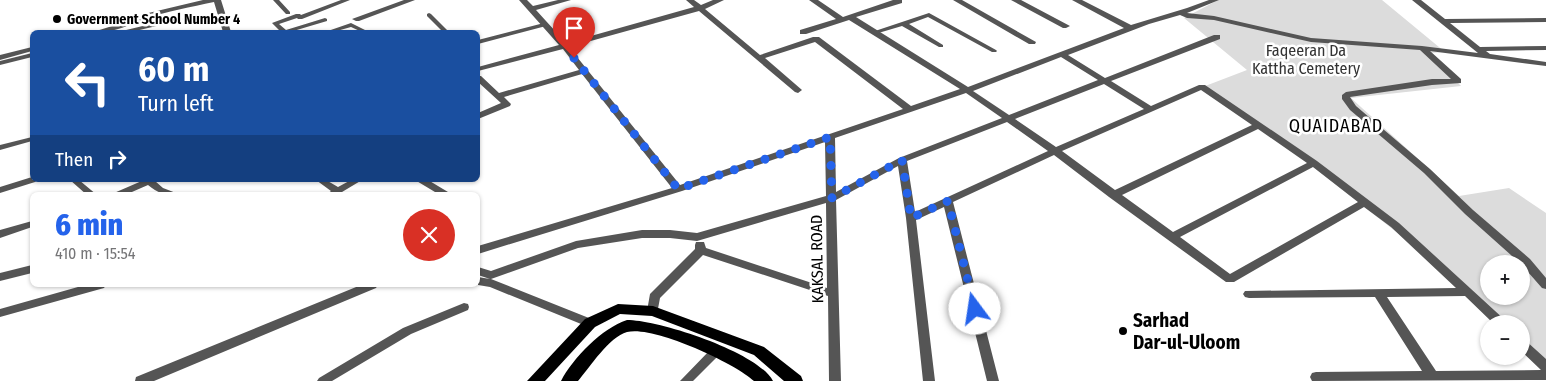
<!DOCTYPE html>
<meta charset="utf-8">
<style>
:root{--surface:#fff;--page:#f6f6f6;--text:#202124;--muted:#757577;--accent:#2563eb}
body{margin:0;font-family:"Fira Sans Condensed",sans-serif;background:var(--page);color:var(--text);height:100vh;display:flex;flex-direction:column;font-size:19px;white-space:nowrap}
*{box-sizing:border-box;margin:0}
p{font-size:16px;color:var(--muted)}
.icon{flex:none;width:28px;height:28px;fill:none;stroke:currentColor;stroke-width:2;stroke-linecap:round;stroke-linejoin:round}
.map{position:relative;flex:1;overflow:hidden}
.sheet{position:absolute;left:30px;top:192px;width:450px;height:95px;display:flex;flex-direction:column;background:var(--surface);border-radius:8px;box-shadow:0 1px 4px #0004}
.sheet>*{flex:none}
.guide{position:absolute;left:30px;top:30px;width:450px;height:152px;border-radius:8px;box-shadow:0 1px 4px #0004;background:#1a4fa0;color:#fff;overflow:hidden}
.controls{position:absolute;left:1480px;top:255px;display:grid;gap:10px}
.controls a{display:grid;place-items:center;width:50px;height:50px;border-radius:50%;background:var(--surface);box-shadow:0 1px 4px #0004;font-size:25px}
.pin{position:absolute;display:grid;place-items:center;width:42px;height:42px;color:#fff;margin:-51px -21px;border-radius:50% 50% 50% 0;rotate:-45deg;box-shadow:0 0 5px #0007}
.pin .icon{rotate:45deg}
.me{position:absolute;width:55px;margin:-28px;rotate:346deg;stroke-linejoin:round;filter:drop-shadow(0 0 4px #0008)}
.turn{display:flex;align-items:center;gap:18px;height:105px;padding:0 25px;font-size:22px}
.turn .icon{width:65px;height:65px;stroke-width:2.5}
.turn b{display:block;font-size:35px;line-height:42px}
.then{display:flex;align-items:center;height:48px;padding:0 25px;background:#0003;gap:10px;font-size:19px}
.round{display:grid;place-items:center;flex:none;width:52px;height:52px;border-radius:26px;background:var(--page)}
.summary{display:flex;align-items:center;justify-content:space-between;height:85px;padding:0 25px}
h1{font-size:30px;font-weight:800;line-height:38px;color:var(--accent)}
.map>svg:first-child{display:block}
.green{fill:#dcdcdc;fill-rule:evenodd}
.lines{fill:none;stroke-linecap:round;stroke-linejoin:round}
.lane{fill:#555;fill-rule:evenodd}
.street{fill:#555;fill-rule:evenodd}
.primary{fill:#000;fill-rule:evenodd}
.route{stroke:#2563eb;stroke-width:9;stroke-dasharray:0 16.2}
.poi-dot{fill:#000;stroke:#fff;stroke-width:2}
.labels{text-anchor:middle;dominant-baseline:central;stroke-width:5;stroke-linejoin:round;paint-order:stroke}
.far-poi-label{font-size:14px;font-weight:bold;fill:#000;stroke:#fff;text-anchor:start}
.park-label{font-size:16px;fill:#333;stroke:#fff}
.street-label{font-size:16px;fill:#000;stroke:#fff}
.neighbourhood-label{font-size:18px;letter-spacing:1px;fill:#000;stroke:#fff}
.near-poi-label{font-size:19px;font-weight:bold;fill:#000;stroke:#fff;text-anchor:start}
</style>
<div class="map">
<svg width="1546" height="381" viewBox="0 0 1546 381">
<rect width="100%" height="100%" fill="#fff"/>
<path class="green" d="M1218,0H1382L1445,52L1429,53L1461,86L1351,98L1459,196L1509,188L1546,213V366L1521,342V324H1501L1440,266L1259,125L1200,88L1247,70L1184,18ZM1489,264H1521V296H1489Z"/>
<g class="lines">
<path class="lane" d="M273,0H279L290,12V14H286Z
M341,0H350L302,19H298L297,18L279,24L286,30L325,18L327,19V21L290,32H281L272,23L296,14H300L301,15Z
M429,13L431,14L449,32H443L427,16V14Z
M929,13L996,50L997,51L996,52H992L928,17L909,24L943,45V47H939L902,26L875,34L872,32Z
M180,17L183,19L182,20L131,32H121L122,31Z
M351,23L369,32H362L351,27L333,32H325Z
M544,23L546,24V26L478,44V40Z
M32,53V57L0,65V61Z
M32,137V141L0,150V145Z
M70,180H79L97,195H87Z
M144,180H155V181L163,188L176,193L177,195C164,195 158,193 148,185L125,195H113L114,193Z
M316,180H326L338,187L351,180H362L337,195H326L331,191Z
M464,303L468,304L469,307L468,310L411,334L332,381H317L319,378L403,328Z
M716,347L720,348L721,351L720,354L693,381H680L712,348Z"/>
<path class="street" d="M203,0H221L231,32H223L214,2C191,7 167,11 145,19C129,25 111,34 93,32L125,22L140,15Z
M404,0H415L359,21H356L352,19Z
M519,0H527L533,6L558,0H571L536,10L566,43L694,7L686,0H694L701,5L713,0H724L705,9L760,55L813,37H819L911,106L960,89L849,20L806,34H800V30L836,19L809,0H818L843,17L893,0H902V3L856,17L968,87L1124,28L1072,0H1082L1131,25L1187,8L1209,0H1219L1187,13L1214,16L1311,38L1422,46L1478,53L1412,0H1421L1445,19L1546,18V22L1450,23L1480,47L1546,46V50L1486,51L1490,54L1546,62V66L1430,51L1461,79V83L1432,85L1350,97L1356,106L1430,169L1473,210L1530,259L1546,278V289L1542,288L1521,264L1465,214L1424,173L1350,110L1342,99V95L1346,92L1432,79H1451L1420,50L1311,42L1214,20L1187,18L1180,15L1149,24L1068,55L1105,78L1214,35H1220V39L1111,81L1151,106L1199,85H1205L1317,161L1399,223L1506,321L1508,324H1494L1465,296L1387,297L1436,371L1541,370L1521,351V338L1525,340L1546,359V380L1312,381L1310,377L1312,373L1316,372L1422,371L1375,297L1249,298L1245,297L1243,294L1245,291L1456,288L1391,227L1364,207L1234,282H1226L1109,197L1054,155L953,202L999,381H987L944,207L916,220L935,381H923L906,218L898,166L836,200L841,381H829L828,296L703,255L660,298L657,314L653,315L649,314L647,311L650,294L695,249V245L696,242H704L706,248L827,288L826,203L697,241L670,238H642L578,248L491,279L594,320L596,323L594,326L590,327L586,326L490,287L478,285V277L490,279L478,275V267L491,271L576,241L642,230H670L697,233L826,196L825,142L682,191L478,254V246L672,188L582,74L504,97L511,104L510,106L478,119V113L501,103L478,82V76H481L499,93L579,70L563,49L478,71V67L559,45ZM699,11L795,92L798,93L802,90L765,58L815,42L903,109L680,185L569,47ZM1061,57L1098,80L1009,115L973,91ZM1104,84L1144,109L1056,147L1015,119ZM1201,90L1252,125L1115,190L1062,151ZM966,93L1002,118L899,158L836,192L835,138ZM1007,122L1048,151L915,212L907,161ZM1258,129L1307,163L1173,232L1122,195ZM1313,167L1358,202L1230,274L1180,237Z
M953,0H962L1036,42L1035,44H1029Z
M1011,0H1021L1070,26L1066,28H1063Z
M32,47V51L0,60V55Z
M32,177V180H37L35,182L0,193V187Z
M415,180H428L453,195H440Z
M32,221V227L0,238V230Z
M32,265V273L0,281V273Z
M85,285H106L104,288L0,317V309Z
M361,285H378L376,288L154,381H135L136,377Z"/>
<path class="primary" d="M618,304L653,306L764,347L801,376L803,381H784L754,355L652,316L620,314L595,327L545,381H527L585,319Z
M627,320C659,320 758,352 773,381H754C735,363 653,325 627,332C609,337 590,367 578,381H561C573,358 602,328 627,320Z"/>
</g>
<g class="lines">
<path class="route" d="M574,58L678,189L830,137L832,198L902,160L911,218L948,201L975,309"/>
</g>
<g class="poi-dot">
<circle cx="57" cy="19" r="5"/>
<circle cx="1123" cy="331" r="5"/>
</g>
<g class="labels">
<g class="far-poi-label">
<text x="67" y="19">Government School Number 4</text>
</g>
<g class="park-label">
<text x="1306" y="50">Faqeeran Da<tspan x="1306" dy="18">Kattha Cemetery</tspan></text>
</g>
<g class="street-label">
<text transform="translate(817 259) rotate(-91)">KAKSAL ROAD</text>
</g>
<g class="neighbourhood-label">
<text x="1336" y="126">QUAIDABAD</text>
</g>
<g class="near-poi-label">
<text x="1133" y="320">Sarhad<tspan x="1133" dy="22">Dar-ul-Uloom</tspan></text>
</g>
</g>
</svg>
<div class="controls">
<a>+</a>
<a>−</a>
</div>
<div class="pin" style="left:574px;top:58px;background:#d93025"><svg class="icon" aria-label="arrive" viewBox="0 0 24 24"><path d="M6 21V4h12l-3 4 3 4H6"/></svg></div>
<svg class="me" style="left:975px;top:309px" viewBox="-20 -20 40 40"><circle r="19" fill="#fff"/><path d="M0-13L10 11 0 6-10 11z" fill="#2563eb"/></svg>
<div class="guide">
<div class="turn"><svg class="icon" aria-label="left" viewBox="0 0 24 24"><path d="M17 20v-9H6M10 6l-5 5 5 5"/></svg><div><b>60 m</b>Turn left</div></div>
<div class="then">Then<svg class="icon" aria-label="right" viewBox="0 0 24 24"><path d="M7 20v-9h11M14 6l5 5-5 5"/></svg></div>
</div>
<section class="sheet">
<div class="summary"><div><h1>6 min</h1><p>410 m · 15:54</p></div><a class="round" style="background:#d93025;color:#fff"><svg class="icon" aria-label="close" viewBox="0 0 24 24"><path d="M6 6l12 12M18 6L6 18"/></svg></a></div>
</section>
</div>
